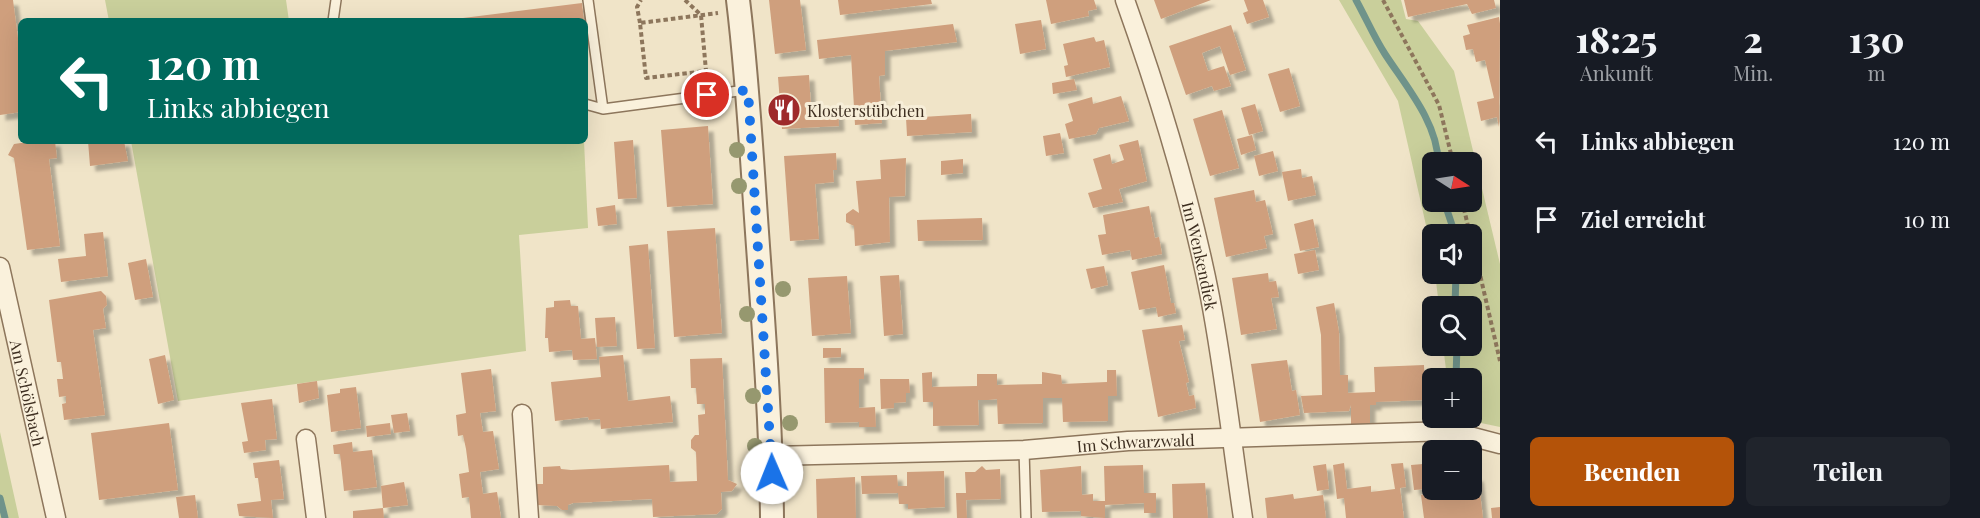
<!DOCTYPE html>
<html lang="de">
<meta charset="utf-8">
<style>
:root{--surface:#171b24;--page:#20242c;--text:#f1f3f6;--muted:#9ea1a6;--accent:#b45309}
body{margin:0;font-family:"Playfair Display",serif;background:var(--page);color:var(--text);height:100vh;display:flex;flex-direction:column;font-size:22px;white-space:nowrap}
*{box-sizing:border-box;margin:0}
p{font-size:20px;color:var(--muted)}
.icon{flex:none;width:33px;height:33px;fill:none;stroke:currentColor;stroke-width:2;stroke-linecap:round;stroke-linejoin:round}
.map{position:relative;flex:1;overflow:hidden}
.drawer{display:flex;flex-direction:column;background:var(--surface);width:480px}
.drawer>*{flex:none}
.hud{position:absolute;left:18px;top:18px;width:570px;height:126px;border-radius:9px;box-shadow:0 6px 24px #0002;background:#00695c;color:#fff;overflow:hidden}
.needle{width:39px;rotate:102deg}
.fabs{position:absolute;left:1422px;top:152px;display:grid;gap:12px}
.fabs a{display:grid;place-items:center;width:60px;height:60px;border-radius:9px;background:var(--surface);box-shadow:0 6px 24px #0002;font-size:30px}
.pin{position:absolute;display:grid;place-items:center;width:51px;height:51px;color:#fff;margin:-26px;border:3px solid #fff;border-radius:50%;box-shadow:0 2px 6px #0007}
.me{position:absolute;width:66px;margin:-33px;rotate:359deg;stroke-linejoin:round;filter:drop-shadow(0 0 4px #0008)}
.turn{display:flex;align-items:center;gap:21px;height:126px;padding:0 30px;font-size:27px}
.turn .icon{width:78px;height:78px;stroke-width:2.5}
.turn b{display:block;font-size:42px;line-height:51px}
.eta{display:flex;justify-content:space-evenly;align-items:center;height:102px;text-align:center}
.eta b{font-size:36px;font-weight:800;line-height:42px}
.button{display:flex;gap:12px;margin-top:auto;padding:12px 30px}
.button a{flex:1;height:69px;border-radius:9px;background:var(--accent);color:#fff;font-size:24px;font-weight:800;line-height:69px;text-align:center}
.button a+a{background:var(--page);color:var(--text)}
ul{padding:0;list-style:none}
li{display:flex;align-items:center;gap:18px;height:78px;padding:0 30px}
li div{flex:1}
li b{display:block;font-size:22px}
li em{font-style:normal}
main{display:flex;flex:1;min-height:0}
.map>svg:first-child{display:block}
.green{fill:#c9cf9b;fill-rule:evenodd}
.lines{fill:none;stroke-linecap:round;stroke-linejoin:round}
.stream{stroke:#6f938a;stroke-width:7}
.building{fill:#cf9f7d;filter:url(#shadow)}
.service-casing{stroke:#8d765c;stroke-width:12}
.minor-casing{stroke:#8d765c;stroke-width:21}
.tertiary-casing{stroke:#8d765c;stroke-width:26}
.path{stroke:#8d765c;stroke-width:4;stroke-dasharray:4.5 3;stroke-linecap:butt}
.service{stroke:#faf1dc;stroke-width:9}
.minor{stroke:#faf1dc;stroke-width:18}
.tertiary{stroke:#faf1dc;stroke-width:22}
.tree{fill:#96986f}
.route{stroke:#1a73e8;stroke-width:10;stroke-dasharray:0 18}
.labels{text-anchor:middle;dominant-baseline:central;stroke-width:6;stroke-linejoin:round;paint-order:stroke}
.poi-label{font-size:16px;fill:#3d2e20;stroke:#f7eed8;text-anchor:start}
.street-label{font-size:16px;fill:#3d2e20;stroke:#f7eed8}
</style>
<main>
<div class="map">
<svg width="1500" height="518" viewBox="0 0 1500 518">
<defs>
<filter id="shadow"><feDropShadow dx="5.5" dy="5.5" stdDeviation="1.5" flood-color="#0004"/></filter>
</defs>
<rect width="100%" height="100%" fill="#f0e4c8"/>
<path class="green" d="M105,0H286L289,21H109Z
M1339,0H1401L1406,19L1418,21L1454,71L1500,264V427L1481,423L1452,424L1451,417H1472V378H1447L1443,345H1472V306H1439L1435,273H1472V234H1432V252L1398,101ZM1432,162H1472V201H1432Z
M131,141H584L588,228L519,235L526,351L178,401Z
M0,432L19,518H0Z"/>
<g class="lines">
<path class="stream" d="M1356,0C1366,18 1374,37 1385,54C1405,85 1438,123 1438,162
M1444,201L1455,234
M1455,306L1456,273
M1456,378L1457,345
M0,498L5,518"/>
</g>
<path class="building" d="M0,0H13L19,46L21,45V112L0,115Z
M769,0H800L806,50L775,54Z
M838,0H931L932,4L840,15Z
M1046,0H1094L1097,9L1088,11L1089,16L1051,24Z
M1154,0H1211L1161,19Z
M1244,0H1263L1269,17L1247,24L1243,13L1248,11Z
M1404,0H1494L1496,8L1472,14L1467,4L1408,17Z
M582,3L584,21H447V20Z
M1499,17L1500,24L1499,127L1497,117L1481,121L1477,102L1494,98L1485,60L1476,62L1473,49L1466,50L1463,36L1470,34L1467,25Z
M1041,20L1046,49L1020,54L1015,24Z
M953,24L957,42L885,51V75L879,76L882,123L855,125L851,55L819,59L817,40Z
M1231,25L1246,70L1230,75L1220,46L1202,53L1208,71L1224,66L1231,86L1214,91L1212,86L1186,95L1169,46Z
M1094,37L1096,42L1104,40L1110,67L1066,77L1064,66L1068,65L1063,44Z
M1289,68L1300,106L1280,112L1268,74Z
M809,75L811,108L838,106L839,126L782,129L778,77Z
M1074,79L1077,90L1053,94L1052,83Z
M1121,96L1129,121L1099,128L1096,134L1069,139L1065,124L1073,121L1068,104L1092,97L1093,104Z
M1255,104L1263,131L1249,135L1241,108Z
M1222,110L1239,168L1210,176L1193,119Z
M971,114L972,132L907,136L906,118Z
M708,126L713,204L667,207L661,130Z
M1060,133L1064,153L1046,156L1043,136Z
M1252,135L1256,150L1241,155L1237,139Z
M633,140L637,198L618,199L614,142Z
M1138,140L1147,181L1119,189L1123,202L1093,208L1088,193L1102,189L1093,159L1110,154L1112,164L1124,160L1119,145Z
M35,141H55L57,158L49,159L60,246L27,250L14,158L8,155L14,144Z
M88,141H124L128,161L90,166Z
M1273,151L1278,171L1259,176L1254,156Z
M836,153L837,170H833L834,182L815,184L819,239L790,241L784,156Z
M906,158L905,196L889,197L890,242L855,246L854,226L846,222V214L853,209L859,213L856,181L881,179L880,160Z
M963,159V173L941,175V161Z
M1301,169L1302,178L1312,176L1316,195L1288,201L1282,172Z
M1254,190L1256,202L1265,200L1273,234L1264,236L1267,248L1226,257L1214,198Z
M615,205L617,224L598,226L596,208Z
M1149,206L1155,238L1159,237L1162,254L1132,260L1130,250L1102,255L1098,235L1106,234L1103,215Z
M982,218L983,240L918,241L917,220Z
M1313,219L1319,247L1300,251L1294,224Z
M715,228L722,333L674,337L667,231Z
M103,232L108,276L61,282L58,259L86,256L84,234Z
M648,244L655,348L637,349L629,246Z
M1315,250L1319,270L1298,274L1294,254Z
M146,259L153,297L135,300L128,263Z
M1164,265L1171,303H1174L1176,313L1158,317L1156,307L1139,310L1131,272Z
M1104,266L1108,285L1091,289L1086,269Z
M1268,273L1269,282L1276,281L1279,297L1271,298L1277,329L1241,335L1232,278Z
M899,275L903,334L884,336L880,276Z
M847,276L851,333L812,336L808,278Z
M101,291L106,296L107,305L103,309L106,328L93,330L105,415L64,420L62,404L66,403V396L59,397L57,379H63L61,362H57L49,300Z
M570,300L571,306H578L581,339L595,338L597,359L573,360L572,350L549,352L548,338H545L546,308L554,307V301Z
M1334,303L1339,332L1340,375H1348V393L1375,392L1374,367L1424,365L1425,391L1432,390V409L1426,410L1425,400L1376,402V405H1370V425L1351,426V405L1349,411L1304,413L1301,396L1322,395L1321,335L1316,307Z
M615,317L617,346L597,347L595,318Z
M1182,325L1185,340L1179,341L1189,382L1186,383L1189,396L1194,395L1196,408L1158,417L1142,330Z
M823,348H841V357L823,358Z
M165,355L174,400L158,404L149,359Z
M623,355L628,401L670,396L673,422L601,429L600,419L589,420L588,417L555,421L551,382L601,377L599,357Z
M722,358L728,480L737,484L732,491L721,492L722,509L717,514L653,517L652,499L573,503L568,505V510H562L557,506L537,505L536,484H543V467L560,466L561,469L571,470L669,465L670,482L697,481L696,452L691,448V440L695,435H699L698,415L705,414V404H697L696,388H691L690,359Z
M1287,360L1292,391L1296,390L1300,415L1260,422L1251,364Z
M824,368H864V379H859V408L875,407L876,427H859V422L825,423Z
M491,369L496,411L480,413L483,432L493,431L499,469L480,472L483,494L497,492L501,518H471L469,497L462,498L459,474L469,472L466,449L463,435L458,436L456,415L466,413L461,373Z
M1107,370H1116L1117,396H1108V421L1063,422L1062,398H1043V423L998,424L997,399L988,400H978L979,425L933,426V402H923L922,373L932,372V387L977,386V374H997V385L1042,384V372L1061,375L1062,384L1107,382Z
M880,379H909L910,393H906V402L894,403V408L881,409Z
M317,381L319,398L299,403L297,384Z
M356,387L361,428L331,432L327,395L340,393V389Z
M272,399L277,439L265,440L266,450L244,453L242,442L248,441L241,403Z
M407,413L410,431L394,433L391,415Z
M169,423L178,490L99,500L91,433Z
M390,423L391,434L367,437L366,426Z
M352,442L353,452L372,450L377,487L344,491L340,454H334L333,445Z
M279,460L284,499L271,500L273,518L239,516L237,504L261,501L258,478H255L253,463Z
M1344,463L1347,489L1371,486V492L1395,489L1391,464L1403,463L1406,487L1400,488L1404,518H1346L1344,498L1337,499L1333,465Z
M1326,464L1329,489L1317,491L1313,466Z
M1423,464L1426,489L1414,490L1411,465Z
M1143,465L1144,493H1156V513H1144V503L1105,505V518L1081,516V511L1042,512L1040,470L1081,466L1082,495L1093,494V501H1105L1104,466Z
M982,466L986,470L1000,469L1001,499L966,500L967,518H957L956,493H966L965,472H975Z
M944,471L945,507L908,509V504H899L898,493L862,494L861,476L897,475L898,486H907V472Z
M1472,476H1478L1483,518H1424L1421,495L1439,492V497L1449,496V489H1472Z
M855,477L856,518H817L816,479Z
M404,482L408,505L383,508L384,518H353V511L383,508L381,486Z
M1205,483L1208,518H1173L1172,484Z
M1293,494L1294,499L1323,495L1326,518H1267L1265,498Z
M195,495L198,518H179L176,497Z
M1500,507V518H1492L1491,508Z"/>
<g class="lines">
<defs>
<path id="service" d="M588,0L603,109
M333,21L336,0
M585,104L603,109L746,90
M1024,450L1026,518"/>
<g id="minor">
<path id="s1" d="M1125,0C1160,98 1190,195 1210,297C1224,370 1232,444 1243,518"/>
<path id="s2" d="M0,267L56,518"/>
<path d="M522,414L529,518"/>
<path d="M306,439L316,518"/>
<path id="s3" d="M772,456L1024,450L1128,441L1450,431L1500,444"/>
</g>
<path id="tertiary" d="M738,0C747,73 751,145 756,218C763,318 771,418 772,518"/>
</defs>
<use href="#service" class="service-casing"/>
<use href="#minor" class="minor-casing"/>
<use href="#tertiary" class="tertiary-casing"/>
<path class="path" d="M685,0L701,15L706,71L646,78L640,23L718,13
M1383,0L1439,105L1453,162
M640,23L637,7L641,0
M1462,201L1470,234
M1472,240L1500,361"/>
<use href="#service" class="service"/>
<use href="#minor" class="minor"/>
<use href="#tertiary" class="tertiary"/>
</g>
<g class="tree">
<circle cx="737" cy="150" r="8"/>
<circle cx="739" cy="186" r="8"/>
<circle cx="783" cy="289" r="8"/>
<circle cx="747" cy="314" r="8"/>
<circle cx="753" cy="396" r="8"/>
<circle cx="790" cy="423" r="8"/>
<circle cx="755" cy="446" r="8"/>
</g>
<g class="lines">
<path class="route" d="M707,95L748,90L772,473"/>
</g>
<defs>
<symbol id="restaurant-disc" viewBox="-11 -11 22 22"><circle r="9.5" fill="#9e2a2b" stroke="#f7eed8"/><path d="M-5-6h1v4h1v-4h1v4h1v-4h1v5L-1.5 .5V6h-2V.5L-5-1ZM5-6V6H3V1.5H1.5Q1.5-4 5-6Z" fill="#fff"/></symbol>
</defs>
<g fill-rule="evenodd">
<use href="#restaurant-disc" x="765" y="91" width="38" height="38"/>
</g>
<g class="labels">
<g class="poi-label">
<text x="807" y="110">Klosterstübchen</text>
</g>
<g class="street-label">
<text stroke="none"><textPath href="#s1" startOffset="267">Im Wenkendiek</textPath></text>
<text stroke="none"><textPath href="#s2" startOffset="129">Am Schölsbach</textPath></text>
<text stroke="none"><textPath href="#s3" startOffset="364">Im Schwarzwald</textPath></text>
</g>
</g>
</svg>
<div class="fabs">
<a><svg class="needle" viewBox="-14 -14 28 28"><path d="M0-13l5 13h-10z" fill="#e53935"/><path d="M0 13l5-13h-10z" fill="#9ea1a6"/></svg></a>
<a><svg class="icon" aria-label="sound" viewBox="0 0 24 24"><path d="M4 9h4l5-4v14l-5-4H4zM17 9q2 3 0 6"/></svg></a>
<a><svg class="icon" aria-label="search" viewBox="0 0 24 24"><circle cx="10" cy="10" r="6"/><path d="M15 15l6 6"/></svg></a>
<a>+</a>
<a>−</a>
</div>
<div class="pin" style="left:707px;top:95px;background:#d93025"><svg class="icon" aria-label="arrive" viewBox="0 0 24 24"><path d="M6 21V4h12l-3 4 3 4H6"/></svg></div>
<svg class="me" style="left:772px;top:473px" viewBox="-20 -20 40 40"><circle r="19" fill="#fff"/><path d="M0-13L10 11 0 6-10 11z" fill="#1a73e8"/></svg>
<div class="hud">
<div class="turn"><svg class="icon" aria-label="left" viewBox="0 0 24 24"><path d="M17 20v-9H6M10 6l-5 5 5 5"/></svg><div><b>120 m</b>Links abbiegen</div></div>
</div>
</div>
<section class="drawer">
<div class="eta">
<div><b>18:25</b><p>Ankunft</p></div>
<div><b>2</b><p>Min.</p></div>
<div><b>130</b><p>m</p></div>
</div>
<ul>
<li><svg class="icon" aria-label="left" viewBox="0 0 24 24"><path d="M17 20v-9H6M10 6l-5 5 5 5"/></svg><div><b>Links abbiegen</b></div><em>120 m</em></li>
<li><svg class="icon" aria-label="arrive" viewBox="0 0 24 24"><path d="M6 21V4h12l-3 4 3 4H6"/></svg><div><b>Ziel erreicht</b></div><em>10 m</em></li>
</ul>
<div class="button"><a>Beenden</a><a>Teilen</a></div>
</section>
</main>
